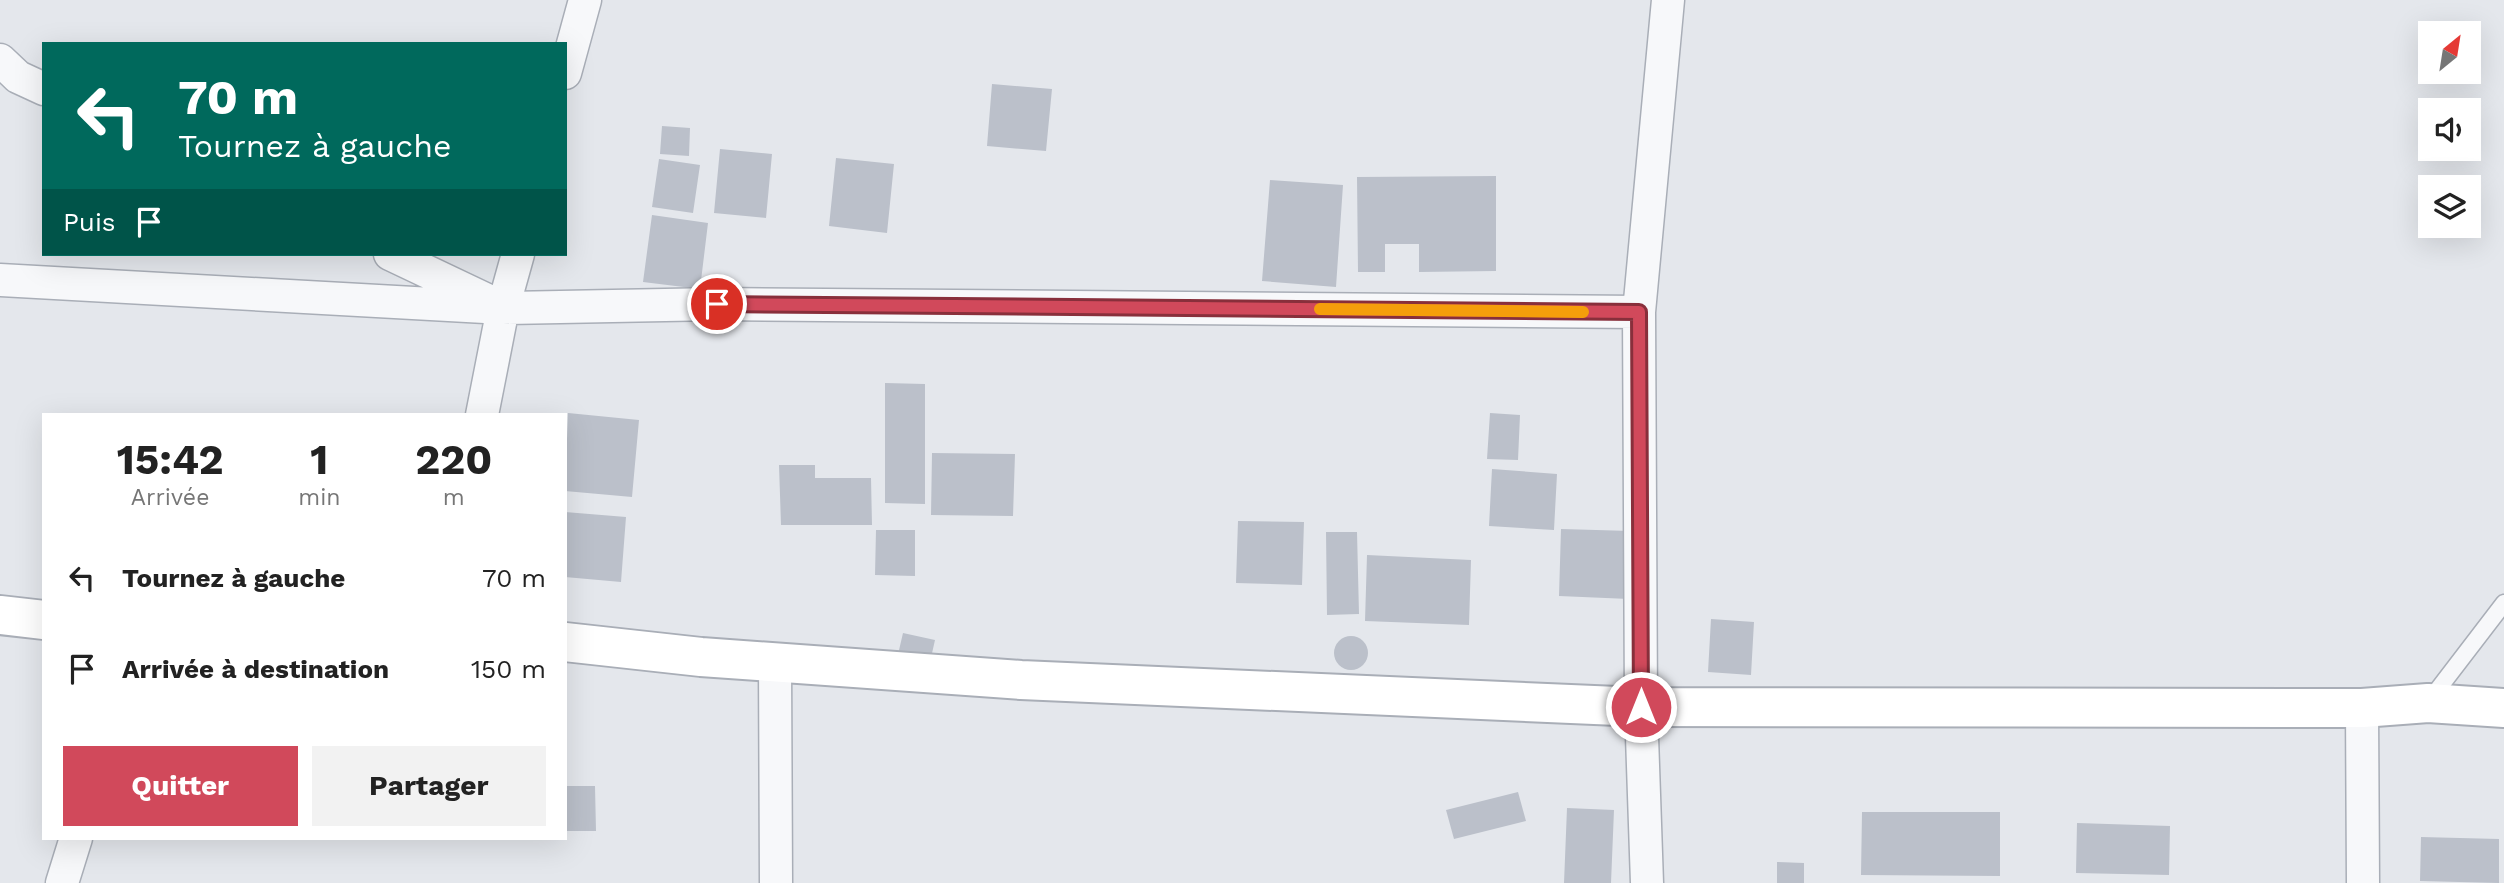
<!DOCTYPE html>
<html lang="fr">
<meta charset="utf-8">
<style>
:root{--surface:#fff;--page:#f2f2f2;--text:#222;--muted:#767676;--accent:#d1495b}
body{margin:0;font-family:"Work Sans",sans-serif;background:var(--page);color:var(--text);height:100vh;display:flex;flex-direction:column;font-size:26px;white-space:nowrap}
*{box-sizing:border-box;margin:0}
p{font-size:23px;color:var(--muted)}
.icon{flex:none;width:38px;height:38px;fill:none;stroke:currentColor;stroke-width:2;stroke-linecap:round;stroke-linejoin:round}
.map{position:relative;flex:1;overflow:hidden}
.side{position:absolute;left:42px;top:413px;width:525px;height:427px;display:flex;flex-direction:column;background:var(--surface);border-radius:0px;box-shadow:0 7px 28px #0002}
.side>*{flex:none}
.guide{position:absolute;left:42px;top:42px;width:525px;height:214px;border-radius:0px;box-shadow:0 7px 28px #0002;background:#00695c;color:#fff;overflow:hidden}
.needle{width:46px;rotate:30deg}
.buttons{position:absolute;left:2418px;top:21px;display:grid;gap:14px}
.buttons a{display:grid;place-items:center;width:63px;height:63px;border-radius:0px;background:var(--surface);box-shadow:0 7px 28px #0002;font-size:35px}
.pin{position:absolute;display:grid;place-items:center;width:60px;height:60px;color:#fff;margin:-30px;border:4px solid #fff;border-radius:50%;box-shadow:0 2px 7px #0007}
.me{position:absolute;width:77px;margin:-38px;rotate:0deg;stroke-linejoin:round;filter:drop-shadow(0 0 5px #0008)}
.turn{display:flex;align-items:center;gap:24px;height:147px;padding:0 21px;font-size:32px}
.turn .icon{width:91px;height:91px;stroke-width:2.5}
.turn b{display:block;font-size:49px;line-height:60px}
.then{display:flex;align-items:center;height:66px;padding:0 21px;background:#0003;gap:14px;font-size:26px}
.eta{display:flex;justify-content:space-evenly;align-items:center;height:119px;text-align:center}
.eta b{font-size:42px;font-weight:700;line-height:49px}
.primary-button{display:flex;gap:14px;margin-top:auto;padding:14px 21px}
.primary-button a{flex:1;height:80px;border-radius:0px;background:var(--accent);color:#fff;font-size:28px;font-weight:700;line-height:80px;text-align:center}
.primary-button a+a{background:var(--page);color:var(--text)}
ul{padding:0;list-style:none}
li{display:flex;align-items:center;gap:21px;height:91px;padding:0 21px}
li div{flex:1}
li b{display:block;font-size:26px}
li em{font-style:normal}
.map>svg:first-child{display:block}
.building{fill:#bbc0ca}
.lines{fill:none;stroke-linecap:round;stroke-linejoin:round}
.lane-casing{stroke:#a9aeb7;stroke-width:19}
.street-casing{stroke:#a9aeb7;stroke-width:35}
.secondary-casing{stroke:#a9aeb7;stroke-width:42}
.lane{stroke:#f7f8fa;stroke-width:16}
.street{stroke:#f7f8fa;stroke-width:32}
.secondary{stroke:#fff;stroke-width:38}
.route-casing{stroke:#882f3b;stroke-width:18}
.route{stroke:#d1495b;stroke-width:12}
.slow{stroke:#f59e0b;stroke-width:12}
</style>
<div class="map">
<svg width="2504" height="883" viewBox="0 0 2504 883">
<rect width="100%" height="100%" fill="#e4e7ec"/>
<path class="building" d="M992,84L1052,89L1046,151L987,146Z
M662,126L690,128L689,156L660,154Z
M720,149L772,154L766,218L714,213Z
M836,158L894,164L887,233L829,226Z
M659,159L700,165L693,213L652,207Z
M1496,176V271L1419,272V244H1385V272H1358L1357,177Z
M1270,180L1343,185L1336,287L1262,281Z
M652,215L708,223L700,289L643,282Z
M885,383L925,384V504L885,503Z
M568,413L639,420L632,497L565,491Z
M1490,413L1520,415L1518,460L1487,459Z
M932,453L1015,454L1013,516L931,515Z
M779,465H815V478H871L872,525H781Z
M1492,469L1557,474L1554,530L1489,526Z
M565,512L626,517L621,582L565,577Z
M1238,521L1304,522L1302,585L1236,583Z
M1561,529L1631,531L1629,599L1559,596Z
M876,530H915V576L875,575Z
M1326,532H1357L1359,614L1327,615Z
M1367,555L1471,560L1469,625L1365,621Z
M1711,619L1754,622L1751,675L1708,672Z
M903,633L935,640L928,671L896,663Z
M1334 653a17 17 0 1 1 34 0a17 17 0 1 1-34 0Z
M565,786H595L596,831H565Z
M1518,792L1526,821L1454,839L1446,810Z
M1567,808L1614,810L1611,883H1564Z
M1862,812H2000V876L1861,875Z
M2077,823L2170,826L2169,875L2076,873Z
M2421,837L2499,839V883L2420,881Z
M1777,862L1804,863V883H1777Z"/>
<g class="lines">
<defs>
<path id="lane" d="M2429,701L2504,603"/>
<path id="street" d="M0,60L18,77L44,89
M565,73L585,0
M390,254L489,301
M0,280L503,308L717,304L1639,312
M482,415L503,308L518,254
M775,662L776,883
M2362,708L2363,883
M62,883L76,838
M1647,883L1641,707L1639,312L1668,0"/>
<path id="secondary" d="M0,615L44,620
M565,642L701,657L1021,680L1641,707L2362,708L2428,703L2504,708"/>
</defs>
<use href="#lane" class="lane-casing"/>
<use href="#street" class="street-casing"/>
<use href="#secondary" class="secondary-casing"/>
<use href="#lane" class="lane"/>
<use href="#street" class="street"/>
<use href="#secondary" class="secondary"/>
</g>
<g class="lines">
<defs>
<path id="route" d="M717,304L1639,312L1641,707"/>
</defs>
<use href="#route" class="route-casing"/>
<use href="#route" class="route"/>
<path class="slow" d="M1320,309L1583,312"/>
</g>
</svg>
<div class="buttons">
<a><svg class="needle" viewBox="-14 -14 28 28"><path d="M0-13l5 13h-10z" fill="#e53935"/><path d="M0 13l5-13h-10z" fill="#767676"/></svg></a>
<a><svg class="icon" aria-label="sound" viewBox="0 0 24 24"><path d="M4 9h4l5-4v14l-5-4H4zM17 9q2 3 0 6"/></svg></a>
<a><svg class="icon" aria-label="layers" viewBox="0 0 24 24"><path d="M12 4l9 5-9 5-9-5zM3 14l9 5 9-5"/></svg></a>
</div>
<div class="pin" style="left:717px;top:304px;background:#d93025"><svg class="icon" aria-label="arrive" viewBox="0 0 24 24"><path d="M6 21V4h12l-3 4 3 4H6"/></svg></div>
<svg class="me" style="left:1641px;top:707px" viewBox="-20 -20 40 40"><circle r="17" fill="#d1495b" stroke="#fff" stroke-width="3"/><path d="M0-11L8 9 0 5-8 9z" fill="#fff"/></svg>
<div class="guide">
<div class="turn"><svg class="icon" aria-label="left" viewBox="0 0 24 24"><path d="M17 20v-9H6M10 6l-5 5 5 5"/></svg><div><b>70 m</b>Tournez à gauche</div></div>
<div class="then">Puis<svg class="icon" aria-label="arrive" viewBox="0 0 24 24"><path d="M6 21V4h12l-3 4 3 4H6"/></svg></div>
</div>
<section class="side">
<div class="eta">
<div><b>15:42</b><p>Arrivée</p></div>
<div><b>1</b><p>min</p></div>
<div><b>220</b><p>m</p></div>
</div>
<ul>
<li><svg class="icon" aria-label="left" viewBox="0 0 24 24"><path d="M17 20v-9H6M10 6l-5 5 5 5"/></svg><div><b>Tournez à gauche</b></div><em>70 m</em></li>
<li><svg class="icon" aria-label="arrive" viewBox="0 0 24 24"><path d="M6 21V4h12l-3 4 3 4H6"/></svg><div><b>Arrivée à destination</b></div><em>150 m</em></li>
</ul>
<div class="primary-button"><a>Quitter</a><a>Partager</a></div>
</section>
</div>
